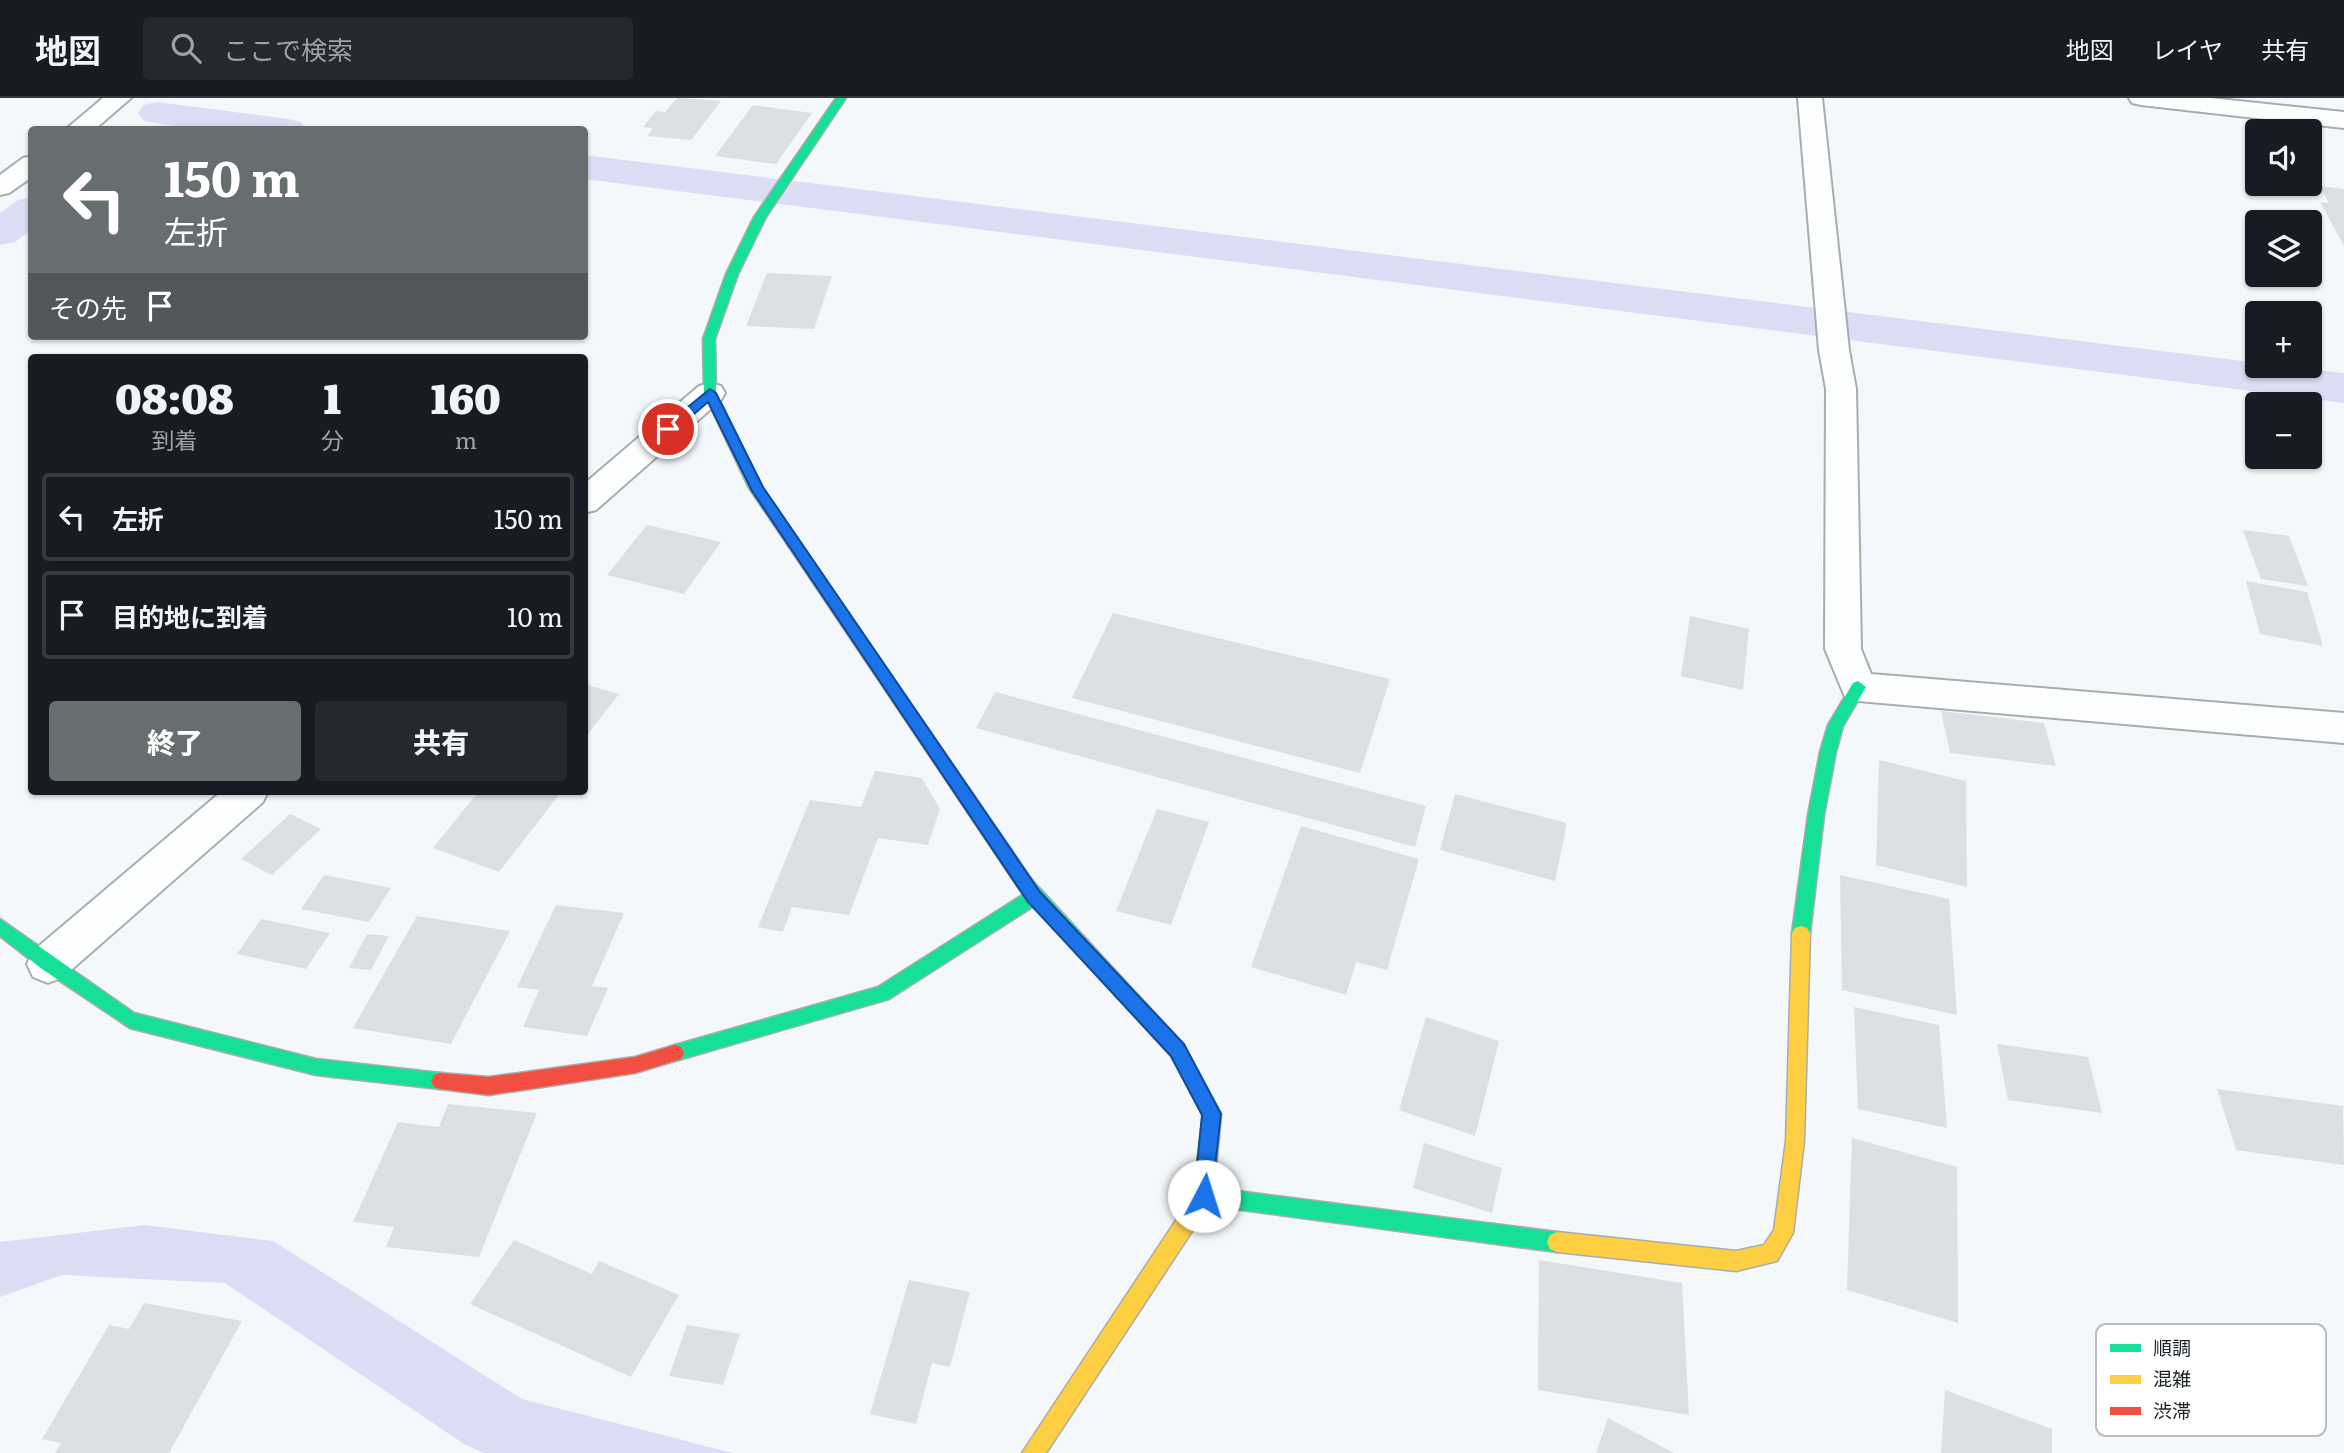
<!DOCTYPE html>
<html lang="ja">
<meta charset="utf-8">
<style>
:root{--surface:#171b24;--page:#242831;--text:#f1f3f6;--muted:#9ea1a6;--line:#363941;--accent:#676e70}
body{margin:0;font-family:Literata,"Noto Sans JP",serif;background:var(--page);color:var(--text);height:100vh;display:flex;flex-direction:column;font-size:26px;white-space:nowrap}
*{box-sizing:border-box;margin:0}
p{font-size:23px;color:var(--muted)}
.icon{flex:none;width:38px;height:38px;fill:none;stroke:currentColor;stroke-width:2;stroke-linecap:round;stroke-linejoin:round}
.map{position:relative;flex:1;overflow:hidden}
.sheet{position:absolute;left:28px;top:256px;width:560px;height:441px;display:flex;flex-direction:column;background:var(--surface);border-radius:7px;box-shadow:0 2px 5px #0004}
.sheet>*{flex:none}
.top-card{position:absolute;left:28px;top:28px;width:560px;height:214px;border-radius:7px;box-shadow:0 2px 5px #0004;background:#676e70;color:#fff;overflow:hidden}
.fabs{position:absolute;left:2245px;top:21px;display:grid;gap:14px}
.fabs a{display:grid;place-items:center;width:77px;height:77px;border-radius:7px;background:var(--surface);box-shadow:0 2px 5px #0004;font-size:35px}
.pin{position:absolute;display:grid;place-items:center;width:60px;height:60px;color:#fff;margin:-30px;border:4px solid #fff;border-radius:50%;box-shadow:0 2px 7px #0007}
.me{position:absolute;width:77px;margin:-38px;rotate:5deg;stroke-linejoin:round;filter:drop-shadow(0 0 5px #0008)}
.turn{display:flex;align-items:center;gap:24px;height:147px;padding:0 21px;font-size:32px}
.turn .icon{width:91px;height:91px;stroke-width:2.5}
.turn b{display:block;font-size:49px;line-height:60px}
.then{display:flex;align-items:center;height:66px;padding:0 21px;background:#0003;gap:14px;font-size:26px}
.eta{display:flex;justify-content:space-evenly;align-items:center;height:119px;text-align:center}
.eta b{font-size:42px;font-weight:800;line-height:49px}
.action{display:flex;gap:14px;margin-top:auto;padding:14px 21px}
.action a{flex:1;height:80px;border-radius:7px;background:var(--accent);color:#fff;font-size:28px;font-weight:800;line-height:80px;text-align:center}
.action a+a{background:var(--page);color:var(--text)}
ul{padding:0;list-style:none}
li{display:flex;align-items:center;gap:21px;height:88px;margin:0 14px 10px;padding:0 7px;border:4px solid var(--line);border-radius:7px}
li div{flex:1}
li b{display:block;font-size:26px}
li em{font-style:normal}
header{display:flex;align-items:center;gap:42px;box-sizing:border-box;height:98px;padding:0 35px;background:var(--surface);border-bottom:2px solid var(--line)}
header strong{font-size:33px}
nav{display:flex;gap:38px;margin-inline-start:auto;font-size:24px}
.search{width:490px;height:63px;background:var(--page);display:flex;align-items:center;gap:18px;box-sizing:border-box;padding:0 24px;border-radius:7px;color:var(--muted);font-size:26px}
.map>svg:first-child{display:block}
.water{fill:#dcdef6}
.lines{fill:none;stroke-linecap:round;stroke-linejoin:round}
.canal{fill:#dcdef6;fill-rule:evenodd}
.building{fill:#dce0e4}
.street-casing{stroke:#a8adaf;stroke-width:4}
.fast-casing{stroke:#a8adaf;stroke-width:3}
.slow-casing{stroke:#a8adaf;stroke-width:3}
.jam-casing{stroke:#a8adaf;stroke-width:3}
.street{fill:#fdfefe;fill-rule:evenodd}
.fast{fill:#16e098;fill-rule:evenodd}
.slow{fill:#ffcf43;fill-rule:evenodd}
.jam{fill:#f24e42;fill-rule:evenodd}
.route{fill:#1a73e8;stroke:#114b97;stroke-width:2}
.key{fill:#fff;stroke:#bbbdbe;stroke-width:2}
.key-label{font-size:19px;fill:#1b2326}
</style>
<header>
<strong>地図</strong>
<div class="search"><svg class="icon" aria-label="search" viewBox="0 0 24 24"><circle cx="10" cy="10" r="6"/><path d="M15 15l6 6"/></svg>ここで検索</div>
<nav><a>地図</a><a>レイヤ</a><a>共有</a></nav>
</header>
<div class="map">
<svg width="2344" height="1355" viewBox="0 0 2344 1355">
<rect width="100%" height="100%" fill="#f4f8fa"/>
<path class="water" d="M145,1127L273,1143L522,1301L733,1355H483L464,1346L225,1185L62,1177L0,1199V1144Z"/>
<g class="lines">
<path class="canal" d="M157,4L288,21L301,24L307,32H197L144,23L138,15L144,7Z
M584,57L2258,265V268H2282L2344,275V305L584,81Z
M32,99V131L15,144L0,147V115L18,102Z"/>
</g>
<path class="building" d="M677,0L721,3L691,42L647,38L653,30L643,29L656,13L665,14Z
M753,7L812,15L776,66L715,58Z
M2320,88L2344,91V148L2320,104L2329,105Z
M767,175L832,178L814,231L746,228Z
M647,427L721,444L684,496L607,477Z
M2243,432L2289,438L2308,488L2261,481Z
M2246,483L2307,494L2323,548L2260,536Z
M1113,515L1390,581L1360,675L1072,600Z
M1690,518L1749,531L1743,592L1681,578Z
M584,586L619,596L584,641Z
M995,594L1426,708L1415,749L976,630Z
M1941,613L2044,625L2056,668L1950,655Z
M1879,662L1966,683L1967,789L1876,767Z
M875,673L922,680L940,711L928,747L878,740L849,817L792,809L783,834L758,829L810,702L861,709Z
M479,693H562L499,774L433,750Z
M1455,696L1567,725L1555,783L1440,752Z
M1157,711L1209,724L1171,827L1116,813Z
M290,716L321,731L272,777L241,761Z
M1301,728L1419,761L1387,872L1356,864L1346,897L1251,869Z
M324,777L391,790L369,824L301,811Z
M1840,777L1949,801L1957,917L1842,892Z
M556,807L624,815L592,888L608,890L587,938L523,929L539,892L517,889Z
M417,818L510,833L451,946L353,930Z
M261,821L330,835L306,871L237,856Z
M367,836L389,838L371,872L349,870Z
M1854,909L1939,927L1947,1030L1858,1011Z
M1426,919L1499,943L1475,1038L1399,1012Z
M1997,946L2088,959L2102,1015L2008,1002Z
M2217,991L2343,1008L2344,1067L2236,1052Z
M448,1006L537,1015L479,1159L386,1149L394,1129L353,1124L398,1024L439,1029Z
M1852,1040L1957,1069L1958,1225L1847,1192Z
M1424,1045L1502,1070L1492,1115L1413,1090Z
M514,1142L592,1176L599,1163L679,1197L631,1279L470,1206Z
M1539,1162L1682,1185L1689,1317L1538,1292Z
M909,1182L970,1194L950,1269L932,1265L916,1326L870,1316Z
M144,1205L242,1223L169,1355H55L61,1345L42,1341L109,1227L129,1231Z
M687,1227L740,1236L723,1287L669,1278Z
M1945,1292L2052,1331V1355H1941Z
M1608,1320L1674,1355H1596Z"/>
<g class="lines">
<defs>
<path id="street" d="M103,0H131L94,32H65Z
M1798,0H1822L1849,252L1856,291L1861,551L1871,576L2344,615V645L1858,603L1845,599L1825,551L1826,291L1819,252Z
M2129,0H2210L2344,14V30L2141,7L2132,5Z
M32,58V79L9,95L0,97V77L23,60Z
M710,285L721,288L725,295L721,302L596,412L584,415V386L699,288Z
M222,693H268L263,704L63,879L48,885L33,879L27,866L33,853Z"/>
<path id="fast" d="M836,0H846L766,119L738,176L715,241L716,295L762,389L801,446L794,451L789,449L749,390L704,295L703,241L726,176L754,119Z
M1858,583L1866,589L1843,628L1836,654L1824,717L1810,835L1807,840L1801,842L1795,840L1792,835L1808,717L1820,654L1828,627L1853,585Z
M1026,780L1032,782L1183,946L1221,1016L1214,1090L1557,1134L1564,1137L1567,1144L1564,1151L1557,1154L1196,1106L1193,1099L1203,1017L1171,958L1034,808L889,901L675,963L669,961L666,955L669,949L675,947L878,889L1024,796L1018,787L1020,782Z
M0,821L134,915L316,961L440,975L446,977L449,983L446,989L440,991L316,977L130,930L42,871L0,838Z"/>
<path id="slow" d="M794,441L799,443L1032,782L1034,787L1032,792L1026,794L1020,792L789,449L787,446L789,443Z
M1801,828L1807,830L1810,835L1804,1043L1793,1135L1777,1163L1736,1173L1557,1154L1550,1151L1547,1144L1550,1137L1557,1134L1736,1153L1764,1147L1774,1132L1786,1043L1792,835L1795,830Z
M1203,1090L1210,1092L1213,1099L1210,1106L1046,1355H1022L1196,1092Z"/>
<path id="jam" d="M675,947L681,949L684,955L681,961L635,975L489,997L440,991L434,989L431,983L434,977L440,975L489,979L635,959Z"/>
</defs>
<use href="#street" class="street-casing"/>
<use href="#fast" class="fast-casing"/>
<use href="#slow" class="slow-casing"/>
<use href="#jam" class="jam-casing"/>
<use href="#street" class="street"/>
<use href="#fast" class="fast"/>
<use href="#slow" class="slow"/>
<use href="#jam" class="jam"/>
</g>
<path class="route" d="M710,291L716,295L763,389L1040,794L1184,946L1221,1016L1211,1105L1204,1108L1197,1105L1194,1098L1202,1017L1171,958L1028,804L752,393L708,304L673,334H663L661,331Z"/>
<rect x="2096" y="1226" width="230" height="112" rx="10" class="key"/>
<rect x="2110" y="1246" width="31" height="8" fill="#16e098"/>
<rect x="2110" y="1277" width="31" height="9" fill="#ffcf43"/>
<rect x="2110" y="1309" width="31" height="8" fill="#f24e42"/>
<g class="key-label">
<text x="2153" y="1257">順調</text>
<text x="2153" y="1288">混雑</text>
<text x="2153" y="1320">渋滞</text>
</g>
</svg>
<div class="fabs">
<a><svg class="icon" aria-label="sound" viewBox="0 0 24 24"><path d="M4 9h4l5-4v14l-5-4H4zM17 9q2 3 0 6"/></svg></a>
<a><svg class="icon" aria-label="layers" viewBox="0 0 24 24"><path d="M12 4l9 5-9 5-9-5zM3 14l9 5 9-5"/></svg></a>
<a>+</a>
<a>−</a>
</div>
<div class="pin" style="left:668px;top:331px;background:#d93025"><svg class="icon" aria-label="arrive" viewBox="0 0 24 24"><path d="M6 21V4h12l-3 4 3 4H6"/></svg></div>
<svg class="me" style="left:1204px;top:1098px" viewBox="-20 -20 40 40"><circle r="19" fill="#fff"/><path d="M0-13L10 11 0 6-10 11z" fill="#1a73e8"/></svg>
<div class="top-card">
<div class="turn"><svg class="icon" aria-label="left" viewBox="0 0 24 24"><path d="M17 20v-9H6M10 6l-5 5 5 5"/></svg><div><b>150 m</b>左折</div></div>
<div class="then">その先<svg class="icon" aria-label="arrive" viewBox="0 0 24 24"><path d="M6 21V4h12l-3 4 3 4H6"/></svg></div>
</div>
<section class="sheet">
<div class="eta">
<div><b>08:08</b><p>到着</p></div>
<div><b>1</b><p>分</p></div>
<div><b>160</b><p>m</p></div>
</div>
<ul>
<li><svg class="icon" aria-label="left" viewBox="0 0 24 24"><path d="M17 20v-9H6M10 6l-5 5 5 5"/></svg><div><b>左折</b></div><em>150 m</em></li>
<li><svg class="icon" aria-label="arrive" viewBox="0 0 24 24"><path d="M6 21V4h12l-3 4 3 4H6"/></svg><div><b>目的地に到着</b></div><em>10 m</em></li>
</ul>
<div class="action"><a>終了</a><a>共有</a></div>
</section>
</div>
